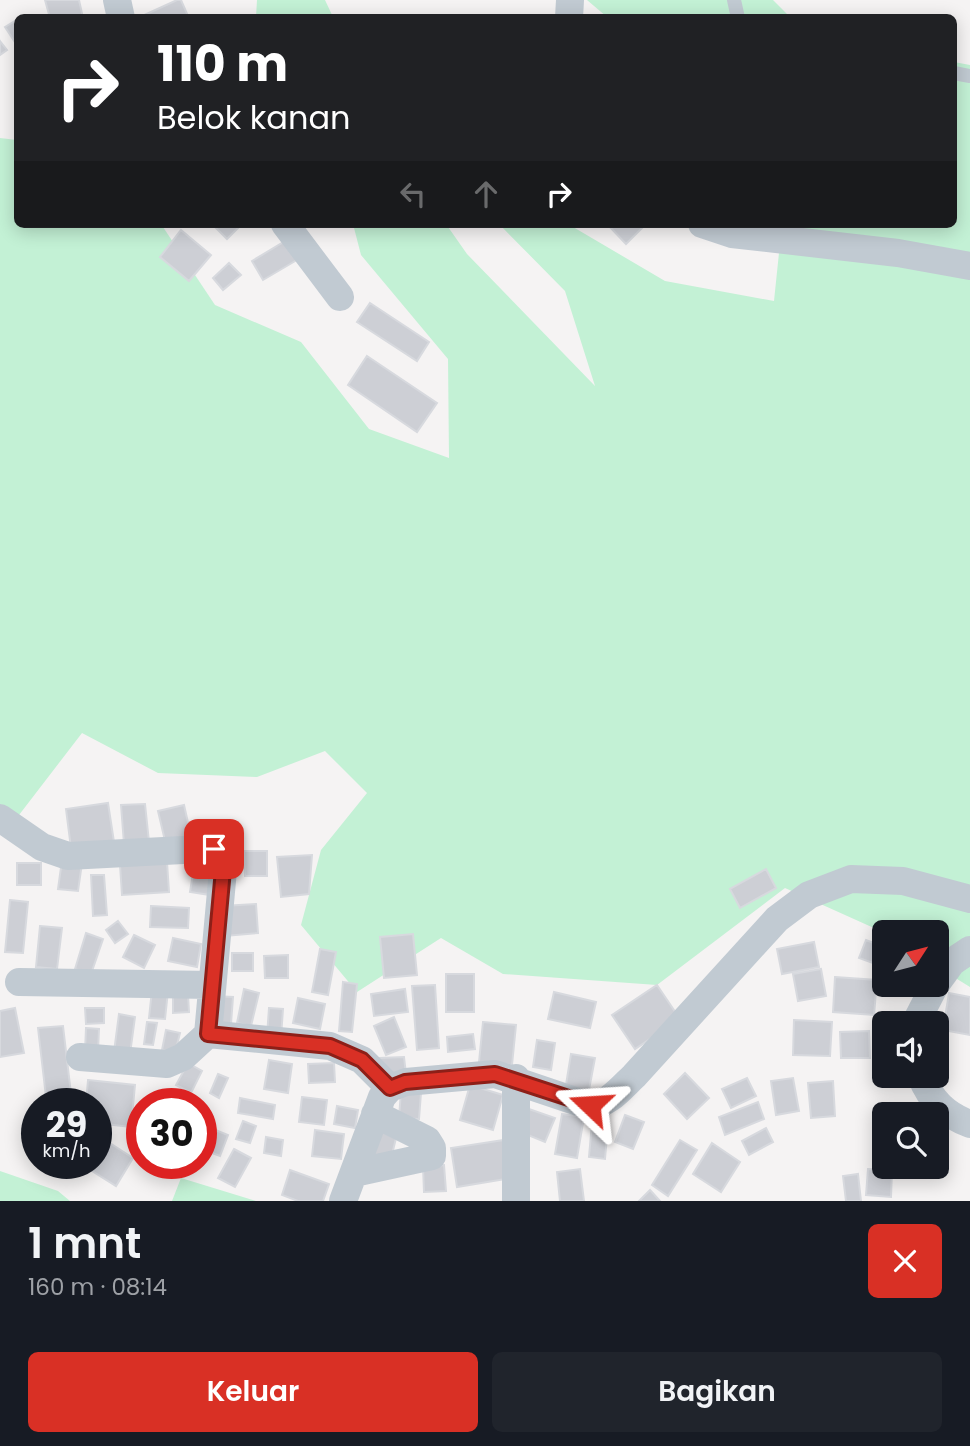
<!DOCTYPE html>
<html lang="id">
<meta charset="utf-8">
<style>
:root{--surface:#171b24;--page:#20242c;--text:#f1f3f6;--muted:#9ea1a6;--accent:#d93025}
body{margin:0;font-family:Poppins,sans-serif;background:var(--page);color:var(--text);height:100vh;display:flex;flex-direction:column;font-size:26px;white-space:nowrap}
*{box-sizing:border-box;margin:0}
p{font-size:23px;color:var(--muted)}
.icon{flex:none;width:38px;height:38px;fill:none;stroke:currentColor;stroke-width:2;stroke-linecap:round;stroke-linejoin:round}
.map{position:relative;height:1201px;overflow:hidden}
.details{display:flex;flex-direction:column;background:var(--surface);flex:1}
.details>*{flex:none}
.guide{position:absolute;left:14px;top:14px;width:943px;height:214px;border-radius:10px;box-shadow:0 4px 18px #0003;background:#202124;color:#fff;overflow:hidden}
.needle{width:46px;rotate:54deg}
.tools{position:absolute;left:872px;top:920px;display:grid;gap:14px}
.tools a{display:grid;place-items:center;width:77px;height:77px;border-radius:10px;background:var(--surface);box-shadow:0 4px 18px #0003;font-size:35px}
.speed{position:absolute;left:21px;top:1088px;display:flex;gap:14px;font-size:35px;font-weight:700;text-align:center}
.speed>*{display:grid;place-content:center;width:91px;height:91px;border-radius:50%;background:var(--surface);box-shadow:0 4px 18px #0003;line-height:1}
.speed small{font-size:18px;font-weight:400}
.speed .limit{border:10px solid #d22;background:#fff;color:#111}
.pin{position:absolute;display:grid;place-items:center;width:60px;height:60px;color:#fff;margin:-30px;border-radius:14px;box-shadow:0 4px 10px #0006}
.me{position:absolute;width:77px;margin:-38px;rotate:290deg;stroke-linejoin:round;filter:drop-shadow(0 0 5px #0008)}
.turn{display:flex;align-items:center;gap:24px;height:147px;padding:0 28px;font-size:32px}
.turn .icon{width:91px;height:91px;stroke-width:2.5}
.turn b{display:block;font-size:49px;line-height:60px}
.lanes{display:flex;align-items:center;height:66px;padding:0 28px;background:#0003;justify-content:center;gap:35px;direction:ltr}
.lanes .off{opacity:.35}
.round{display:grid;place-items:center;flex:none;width:74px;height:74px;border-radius:10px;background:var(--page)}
.headline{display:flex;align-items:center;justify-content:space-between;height:119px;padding:0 28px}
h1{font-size:42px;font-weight:600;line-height:52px}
.primary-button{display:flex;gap:14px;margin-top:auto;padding:14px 28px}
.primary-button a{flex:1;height:80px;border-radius:10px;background:var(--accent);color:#fff;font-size:28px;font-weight:600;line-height:80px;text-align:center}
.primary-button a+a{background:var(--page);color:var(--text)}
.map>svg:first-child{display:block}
.green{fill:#c3f1d5}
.building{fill:#cdcfd5;stroke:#d7d9de;stroke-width:2}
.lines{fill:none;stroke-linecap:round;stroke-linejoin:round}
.lane{stroke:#c1cad2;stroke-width:14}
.street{stroke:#c1cad2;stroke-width:28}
.route-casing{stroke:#8d1f18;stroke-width:18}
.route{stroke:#d93025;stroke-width:12}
</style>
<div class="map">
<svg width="970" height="1201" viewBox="0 0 970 1201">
<rect width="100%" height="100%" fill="#f5f3f3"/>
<path class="green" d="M257,0H325L333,17H256Z
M587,0H773L790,17H607Z
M954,62L970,65V987L936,966V933H885L785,888L657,985L503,974L441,938L357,992L301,925L321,850L367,793L325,751L257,777L158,773L82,733L19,815L0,804V138L17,140L18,224H161L215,305L301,342L369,429L449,458L448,359L361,255L353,224H446L467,254L595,386L565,291L499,224H568L665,281L774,301L782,224H954Z
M0,1171L58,1191L70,1201H0Z
M181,1178L256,1201H172Z"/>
<path class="building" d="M45,0H79L83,18H50Z
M177,0H181L188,16L140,17Z
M18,19V47L5,27Z
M0,41L7,50L0,55Z
M212,224H242L227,239Z
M607,224H646L626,244Z
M181,230L211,255L189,281L160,257Z
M290,238L302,257L263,280L252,261Z
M229,263L241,275L223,290L213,278Z
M370,303L429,342L417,361L357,322Z
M367,356L437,403L417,432L348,385Z
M108,803L114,842L71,848L66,809Z
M145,804L149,842L124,844L121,805Z
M184,805L192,840L166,845L158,811Z
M244,851H267V876H245Z
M312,855L309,894L281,897L277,857Z
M62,860L82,863L78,891L58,889Z
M195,861L216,864L210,895L190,892Z
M167,862L169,892L122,895L120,865Z
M17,863H41V885H17Z
M766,869L776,888L740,908L730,889Z
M91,875H104L107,915L93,916Z
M10,900L28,902L23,953L5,952Z
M256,904L258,933L225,936L223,906Z
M151,906L189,908L188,928L150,927Z
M118,921L128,934L115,943L106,930Z
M40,926L62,928L57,969L36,967Z
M86,933L103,939L91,974L75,969Z
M413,934L417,975L384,978L380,937Z
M134,935L155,945L144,968L123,957Z
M173,938L201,944L197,967L168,961Z
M866,940L884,947V967L859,958Z
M814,942L819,967L782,974L777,949Z
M320,949L336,952L328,995L312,992Z
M232,953H253V971H232Z
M288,955V978H265L264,956Z
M821,969L826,996L798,1001L793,974Z
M446,974H474V1012H446Z
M835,977L877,980L874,1015L833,1012Z
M343,982L357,984L352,1032L339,1031Z
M435,985L439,1048L417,1050L412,986Z
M657,985L680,1019L635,1049L612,1015Z
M244,989L259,993L251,1026L237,1023Z
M405,989L408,1012L374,1016L371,994Z
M152,990L168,991L165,1019L149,1018Z
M554,992L596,1002L590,1028L548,1019Z
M949,993L970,997V1035L943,1030Z
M173,995H188L189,1012L173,1013Z
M214,996L233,997L231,1024L213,1023Z
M298,998L325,1004L320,1029L293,1023Z
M15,1008L24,1053L0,1057V1011Z
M85,1008H104V1023L86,1024Z
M269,1008L283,1009L281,1037L267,1036Z
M119,1014L135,1017L130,1054L114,1052Z
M394,1017L406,1047L386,1055L374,1026Z
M794,1020L832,1022L830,1056L793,1055Z
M147,1022L157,1023L153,1045L144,1044Z
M483,1022L516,1025L512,1065L479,1062Z
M63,1026L71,1094L46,1097L38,1028Z
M86,1028L99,1029L98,1051H85Z
M166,1030L180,1033L175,1053L162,1050Z
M869,1031L870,1058H841L840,1032Z
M473,1034L475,1049L448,1052L447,1037Z
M537,1040L555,1043L551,1070L533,1067Z
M571,1054L595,1058L588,1095L565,1091Z
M404,1057L406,1074L382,1076L380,1058Z
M269,1060L292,1064L288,1093L264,1089Z
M188,1063L202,1071L191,1093L176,1085Z
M334,1063L335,1082L309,1083L308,1064Z
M685,1073L709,1098L687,1119L664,1094Z
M218,1074L228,1078L219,1098L210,1093Z
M747,1078L756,1096L731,1108L722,1089Z
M793,1078L799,1111L776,1115L771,1081Z
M88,1080L135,1085L131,1127L96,1123V1104H86Z
M833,1081L835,1116L811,1118L808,1083Z
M470,1085L503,1095L493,1130L460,1120Z
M401,1091L421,1093L419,1119L399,1118Z
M302,1097L327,1100L324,1125L299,1122Z
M240,1098L275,1105L273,1119L238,1113Z
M758,1102L764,1119L725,1135L719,1117Z
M337,1106L358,1110L355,1128L334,1124Z
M526,1108L555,1118L545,1142L518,1131Z
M593,1111L609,1113L605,1159L589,1157Z
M562,1114L584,1117L577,1158L555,1154Z
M625,1115L644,1122L633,1149L615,1142Z
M243,1121L256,1126L250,1143L236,1139Z
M203,1125L228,1135L220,1156L201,1149Z
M375,1127L397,1134L390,1163L368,1157Z
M766,1128L773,1142L749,1155L742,1141Z
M315,1130L344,1134L341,1159L312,1156Z
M96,1134L133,1158L116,1186L81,1164H96Z
M266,1137L283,1140L281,1156L264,1153Z
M504,1140L511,1178L457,1187L451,1148Z
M680,1140L697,1150L668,1196L652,1185Z
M712,1143L740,1162L721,1192L693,1174Z
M234,1149L251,1158L235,1187L218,1178Z
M444,1165L446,1191L424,1192L423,1167Z
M580,1169L584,1201H560L557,1172Z
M868,1169L892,1171L891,1197L866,1195Z
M290,1170L329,1184L323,1201H298L282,1195Z
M858,1174L861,1201H846L843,1176Z
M650,1190L660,1201H639Z"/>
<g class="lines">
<path class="lane" d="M734,0L738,18
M954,73L970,76"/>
<path class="street" d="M117,0L121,18
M569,18L570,0
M285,224L340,297
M702,224L732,234L898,253L970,266
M0,818L42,847L68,856L202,849L221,853L224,859L208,1034
M19,982L212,985
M936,984L952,962L970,950
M915,1024L935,985
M80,1057L167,1064L183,1057L208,1034L330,1046L362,1060L390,1088
M921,1076C931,1101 946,1115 970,1124
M516,1078V1201
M354,1173L432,1156V1148L427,1140L375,1114
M343,1201L382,1097L390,1088L406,1082L495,1074L590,1106C609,1104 621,1088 634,1076L777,919L809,895L851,879L903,881L970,899"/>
</g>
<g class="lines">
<defs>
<path id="route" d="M214,849L224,859L208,1034L330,1046L362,1060L390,1088L405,1082L495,1074L590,1105"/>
</defs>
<use href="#route" class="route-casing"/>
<use href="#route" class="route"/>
</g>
</svg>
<div class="tools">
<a><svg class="needle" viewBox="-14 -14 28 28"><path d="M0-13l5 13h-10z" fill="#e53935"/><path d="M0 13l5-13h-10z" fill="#9ea1a6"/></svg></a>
<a><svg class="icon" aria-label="sound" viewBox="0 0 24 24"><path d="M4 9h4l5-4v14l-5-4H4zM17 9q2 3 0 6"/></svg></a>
<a><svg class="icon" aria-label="search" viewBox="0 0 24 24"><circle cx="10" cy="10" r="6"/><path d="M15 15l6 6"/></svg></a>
</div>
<div class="speed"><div>29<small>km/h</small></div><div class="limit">30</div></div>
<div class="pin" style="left:214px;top:849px;background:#d93025"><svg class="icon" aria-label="arrive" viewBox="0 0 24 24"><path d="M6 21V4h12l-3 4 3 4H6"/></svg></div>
<svg class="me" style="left:590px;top:1105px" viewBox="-20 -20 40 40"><path d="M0-17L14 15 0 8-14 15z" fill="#d93025" stroke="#fff" stroke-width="4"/></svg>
<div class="guide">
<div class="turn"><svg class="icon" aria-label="right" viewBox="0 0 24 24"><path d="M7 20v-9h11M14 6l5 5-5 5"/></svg><div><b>110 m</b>Belok kanan</div></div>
<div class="lanes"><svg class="icon off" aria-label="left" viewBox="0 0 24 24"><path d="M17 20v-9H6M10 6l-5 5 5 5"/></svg><svg class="icon off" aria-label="ahead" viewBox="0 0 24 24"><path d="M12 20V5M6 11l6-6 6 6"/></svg><svg class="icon" aria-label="right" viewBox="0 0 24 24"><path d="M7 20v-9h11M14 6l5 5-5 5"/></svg></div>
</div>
</div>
<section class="details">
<div class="headline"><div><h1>1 mnt</h1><p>160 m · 08:14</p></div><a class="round" style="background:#d93025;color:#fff"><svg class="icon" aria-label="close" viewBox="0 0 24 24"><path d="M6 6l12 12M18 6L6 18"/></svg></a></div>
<div class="primary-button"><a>Keluar</a><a>Bagikan</a></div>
</section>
